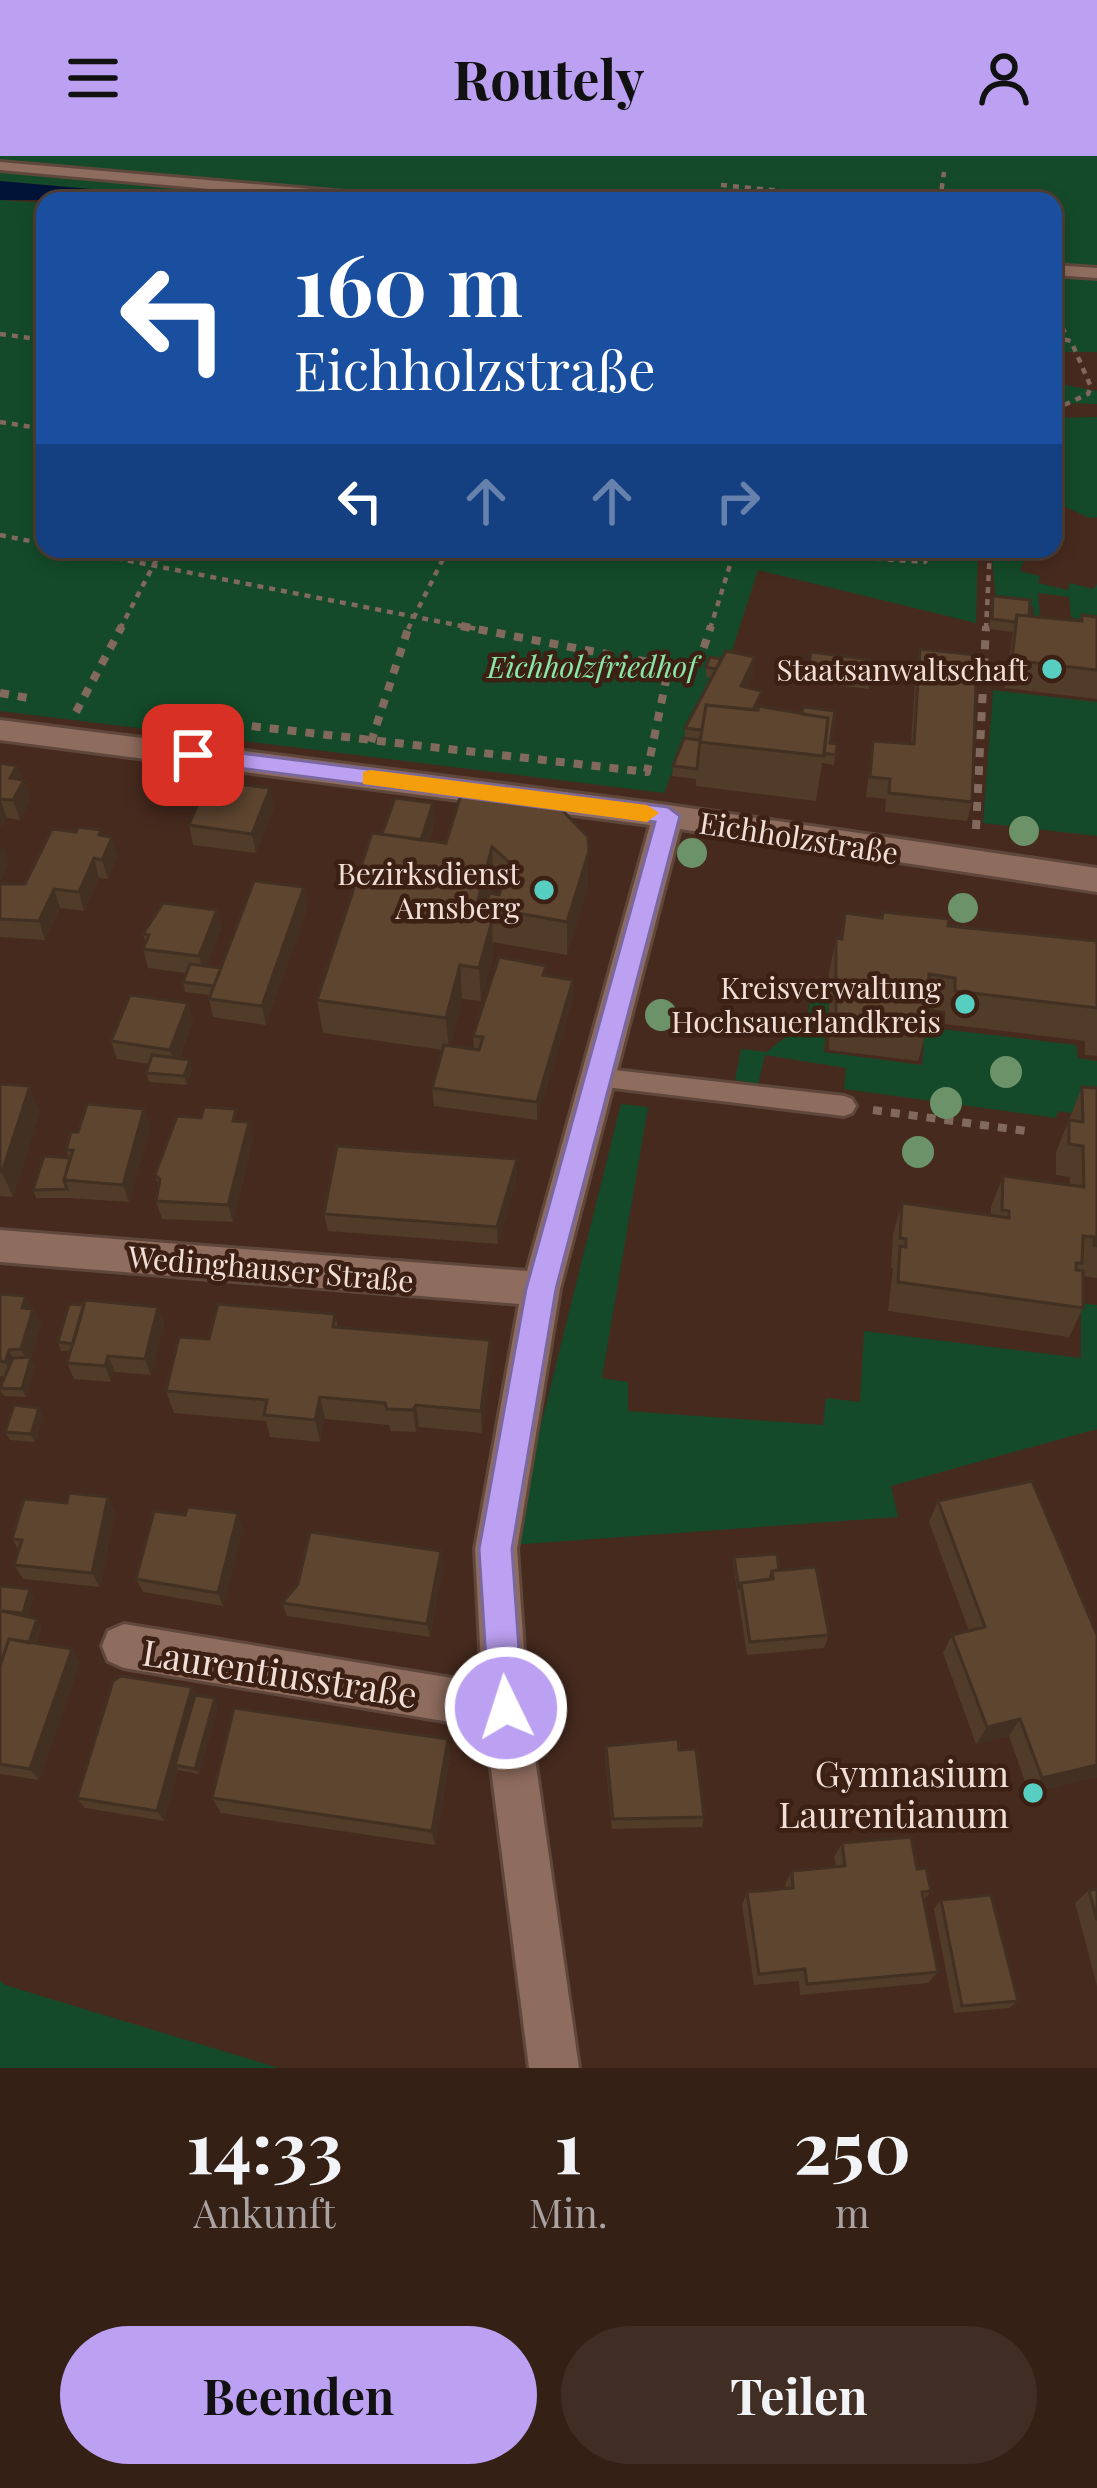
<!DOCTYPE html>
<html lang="de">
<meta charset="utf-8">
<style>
:root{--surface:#352016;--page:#402d23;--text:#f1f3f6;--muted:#aaa3a1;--line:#4f3e35;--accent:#bca0f2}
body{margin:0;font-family:"Playfair Display",serif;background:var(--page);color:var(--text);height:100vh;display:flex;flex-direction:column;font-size:45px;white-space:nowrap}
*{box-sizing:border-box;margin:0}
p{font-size:39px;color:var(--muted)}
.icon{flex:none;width:66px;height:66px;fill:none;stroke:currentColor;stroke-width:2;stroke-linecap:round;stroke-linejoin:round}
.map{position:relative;height:1912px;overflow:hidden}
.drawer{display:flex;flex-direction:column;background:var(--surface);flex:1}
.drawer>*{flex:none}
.guide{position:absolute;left:36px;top:36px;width:1026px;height:366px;border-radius:24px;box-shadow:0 6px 18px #0003,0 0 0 3px var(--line);background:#1a4fa0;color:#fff;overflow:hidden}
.pin{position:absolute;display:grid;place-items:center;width:102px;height:102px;color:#fff;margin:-51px;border-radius:24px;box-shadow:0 6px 18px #0006}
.me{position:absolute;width:132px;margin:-66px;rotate:356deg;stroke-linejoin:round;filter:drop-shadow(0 0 9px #0008)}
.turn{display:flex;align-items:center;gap:42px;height:252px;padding:0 60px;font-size:54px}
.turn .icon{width:156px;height:156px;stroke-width:2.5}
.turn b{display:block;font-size:84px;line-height:102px}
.lanes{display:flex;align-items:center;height:114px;padding:0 60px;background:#0003;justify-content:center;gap:60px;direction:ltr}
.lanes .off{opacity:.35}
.eta{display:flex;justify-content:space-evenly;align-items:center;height:204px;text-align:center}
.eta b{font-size:72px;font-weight:700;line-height:84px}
.primary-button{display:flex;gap:24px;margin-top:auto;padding:24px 60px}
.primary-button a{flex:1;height:138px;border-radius:72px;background:var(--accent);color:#111;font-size:48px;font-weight:700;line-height:138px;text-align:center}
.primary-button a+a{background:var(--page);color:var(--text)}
header{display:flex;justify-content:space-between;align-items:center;height:156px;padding:0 60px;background:var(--accent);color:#111;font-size:54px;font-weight:700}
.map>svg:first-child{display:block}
.green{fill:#144a29}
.water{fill:#001438}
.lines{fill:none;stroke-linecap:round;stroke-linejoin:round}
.service-casing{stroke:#5f473c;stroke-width:6}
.minor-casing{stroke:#5f473c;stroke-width:6}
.path-far1{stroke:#82695e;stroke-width:4.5;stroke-dasharray:6 6;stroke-linecap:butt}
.path{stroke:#82695e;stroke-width:8;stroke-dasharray:9 9;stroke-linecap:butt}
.service{fill:#8e6c5e;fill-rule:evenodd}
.minor{fill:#8e6c5e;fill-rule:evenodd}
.tree{fill:#6b9269}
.wall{fill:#513b29;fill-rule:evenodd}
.shaded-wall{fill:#423022}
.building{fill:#5e4530;stroke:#423022;stroke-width:3}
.route{fill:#bca0f2;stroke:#7a689d;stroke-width:3}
.slow{fill:#f59e0b}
.poi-dot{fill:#56cec2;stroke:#3c2014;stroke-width:4.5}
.labels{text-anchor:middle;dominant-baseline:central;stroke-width:9;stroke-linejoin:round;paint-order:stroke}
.park-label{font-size:30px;font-style:italic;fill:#89e7a7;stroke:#3c2014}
.poi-label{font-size:30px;fill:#f1ded6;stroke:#3c2014;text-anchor:end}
.street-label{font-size:30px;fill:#f1ded6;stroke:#3c2014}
.near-street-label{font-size:36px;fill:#f1ded6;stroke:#3c2014}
.near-poi-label{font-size:36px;fill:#f1ded6;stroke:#3c2014;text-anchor:end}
</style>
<header><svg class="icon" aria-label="menu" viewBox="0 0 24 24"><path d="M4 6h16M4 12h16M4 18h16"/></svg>Routely<svg class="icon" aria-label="person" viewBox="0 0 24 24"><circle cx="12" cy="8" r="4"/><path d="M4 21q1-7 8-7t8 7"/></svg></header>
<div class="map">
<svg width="1097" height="1912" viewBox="0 0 1097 1912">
<rect width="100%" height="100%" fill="#472a1e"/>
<path class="green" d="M0,0H1097V113L1053,110V45H413L0,7Z
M0,13L361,45H226L0,25Z
M0,44L45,47V393H978L976,467L758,414L729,504L682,591L664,637L0,555Z
M1053,119L1097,122V196H1055L1065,229L1097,235V248L1053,247Z
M1097,261V361L1089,362L1066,351L1053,362V262Z
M991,393H1028L1020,415L1040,420L1038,427L1068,434L1070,427L1093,433L1097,428V464L1071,462L1069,441L1038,437L1041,475L1036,478L1033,450L996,444Z
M993,534L1097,546V680L983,667Z
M810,844L829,846L824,896L922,909L925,871L1076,889L1078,902L1097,905V961L1058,955L1056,962L844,933L846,912L765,899L758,928L735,924L741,893L767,896L808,862Z
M621,948L648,951L602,1222L628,1226V1255L823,1269L826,1242L860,1246L864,1175L1081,1202V1147L1097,1149V1273L891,1330L898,1361L511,1389Z
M0,1825L5,1829L279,1912H0Z"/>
<path class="water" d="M0,25L226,45L0,44Z"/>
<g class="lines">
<defs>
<path id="service" d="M0,6L391,40L399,45H341L0,14Z
M1053,109L1097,112V122L1053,119Z
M597,912L844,940L852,943L856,950L852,957L844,960L597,930L589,928L585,921L589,914Z"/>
<path id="minor" d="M0,564L668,649L1097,712V736L680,673L560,1133L517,1393L528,1553L579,1912H529L486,1572L124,1512L108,1505L102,1490L108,1475L124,1468L482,1527L475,1393L519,1148L0,1106V1074L527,1115L650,669L0,584Z"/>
</defs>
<use href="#service" class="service-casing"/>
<use href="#minor" class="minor-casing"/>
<path class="path-far1" d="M721,29L882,45
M940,45L944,16
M1053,149L1067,182
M0,178L45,184
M1053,181L1071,185L1091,231L1088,238L1053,254
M0,266L45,273
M0,379L45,388
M69,393L477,473
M732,393L925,406L930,393
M120,473L162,393
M408,473L448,393
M710,473L735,393
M986,473L990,393"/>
<path class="path" d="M461,470L669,510
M0,537L34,543
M76,556L122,470
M216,566L647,616L669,510L696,515L711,470
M371,586L409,470
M976,673L986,470
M873,954L1026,975"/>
<use href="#service" class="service"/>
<use href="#minor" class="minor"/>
</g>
<g class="tree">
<circle cx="1024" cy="675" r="15"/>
<circle cx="692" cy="697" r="15"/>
<circle cx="963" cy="752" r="15"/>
<circle cx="661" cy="859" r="16"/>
<circle cx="1006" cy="916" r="16"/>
<circle cx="946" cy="947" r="16"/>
<circle cx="918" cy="996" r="16"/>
</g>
<path class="wall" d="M1065,210L1060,230H1053V211Z
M993,440L1029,460L1081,465L1082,459L1097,461V543L1005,532L1013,476L989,473Z
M920,493L972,646L967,665L885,656L886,643L866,641L873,585L911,588L916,513Z
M811,496L873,504L869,533L807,526Z
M755,501L752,521L747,532L760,550L830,587L837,588L834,609L822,607L816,645L696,630V623L672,620L673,610L685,582V572L711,522L706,521V511L721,503Z
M0,607L17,610L30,643L20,664L7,662L1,672Z
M462,635L588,729L567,799L493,786V799L481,845L462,843L450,889L474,893L473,880L546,819L573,842L537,964L434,950L432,932L443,894L323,877L317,844L382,679L435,666L429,685L446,687ZM493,725L501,732L499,739L490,737Z
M274,652L256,697L193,689L189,669Z
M103,680L118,700L108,723L99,722L84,755L60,752L45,784L0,781V728H25Z
M308,750L266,869L213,861L209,843L210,839L185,836L183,826L186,817L148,812L143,793L146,787L143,778L217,754L221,772L207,810L221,812Z
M845,757L948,770L1097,785V900L1085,899V885L945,868V855L928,853L927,873L918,905L829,894V816L836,782L840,783Z
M188,847L193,865L179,903L192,913L187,929L149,926L146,917L149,908L117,903L111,885Z
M0,928L40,956L13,1041L0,1040Z
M1082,931L1097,932V1122L1083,1120V1152L1069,1181L888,1155L893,1112H891L893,1078L902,1047L991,1060V1051L1003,1020L1070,1029V1021L1056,1019V996Z
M144,953L150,971L129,1046L70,1042H36L33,1034L69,1002L66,994L78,976Z
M239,965L253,984L233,1066L162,1063L156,1045L159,1031L155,1019Z
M517,1020L498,1088L328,1075L324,1058Z
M0,1138L33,1153L41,1169L31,1202L35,1210L26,1241L4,1240L0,1234L4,1221L0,1220Z
M158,1151L164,1167L151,1219L115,1216L111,1226L74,1223L67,1207L70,1195H61L58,1186Z
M335,1158L338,1171L490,1184L491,1207L482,1277L419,1271L416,1276L391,1275L389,1269L325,1263L320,1286L270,1281L266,1265L174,1257L166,1235L209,1183Z
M43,1260L35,1286L10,1284L5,1276Z
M938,1345L1097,1621L1029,1637L1009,1580L976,1588L943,1497L952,1479L969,1475L929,1366Z
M115,1356L100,1431L23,1423L14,1409L19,1394L12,1383Z
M243,1372L223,1450L143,1436L136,1423Z
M734,1401L779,1414L829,1479L824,1492L747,1499L733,1408Z
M443,1409L430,1481L287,1460L282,1447Z
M0,1430L34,1440L28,1461L42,1469L36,1488L80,1506L39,1624L0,1618Z
M192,1531L197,1539L218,1549L199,1618L178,1614L164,1665L85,1652L77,1642Z
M448,1583L450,1599L435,1689L221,1657L212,1642Z
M606,1590L704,1661L702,1671L612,1673L605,1601Z
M842,1687L917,1713L931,1735L924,1744L938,1816L928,1827L800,1839L799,1825L754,1829L742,1749L747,1736L786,1732L785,1728L792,1715L836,1711L834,1701Z
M1097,1733V1830L1075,1747L1089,1734Z
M941,1744L1018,1845L1009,1852L954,1857L934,1753Z"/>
<path class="shaded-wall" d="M755,501L752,521L739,550L741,530Z
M17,610L30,643L20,664L13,644L10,622Z
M270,632L274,652L256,697L252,678Z
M0,643L7,662L1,672L0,669Z
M433,647L435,666L418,716L416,696Z
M112,681L118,700L108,723L102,704Z
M3,689L9,708L0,728V694Z
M492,691L493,725L486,752L484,751V758L474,796L473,762Z
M589,695L588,729L567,799V766Z
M94,702L99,722L84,755L79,736Z
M304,731L308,750L266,869L262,850Z
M54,733L60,752L45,784L39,765Z
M217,754L221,772L204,819L199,800Z
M492,765L493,799L481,845L479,812Z
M460,809L462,843L449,895L446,862Z
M573,824V842L537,964V946Z
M188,847L193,865L175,912L170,894Z
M190,904L192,913L187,929L184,920Z
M30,930L40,956L13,1041L2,1016Z
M144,953L150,971L129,1046L123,1029Z
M249,966L253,984L233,1066L228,1049Z
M517,1003V1020L498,1088L497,1071Z
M26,1140L41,1169L31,1202L35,1210L26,1241L22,1233L29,1208L21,1193L22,1152Z
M158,1151L164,1167L151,1219L145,1203Z
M490,1184L491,1207L482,1277L481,1255Z
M9,1194L17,1210L13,1222L5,1206Z
M108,1200L115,1216L111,1226L105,1210Z
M320,1241L325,1263L320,1286L315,1264Z
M416,1249L419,1271L416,1276L413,1254Z
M39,1252L43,1260L35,1286L31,1278Z
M108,1341L115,1356L100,1431L92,1417Z
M238,1357L243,1372L223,1450L218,1437Z
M441,1395L443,1409L430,1481L427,1468Z
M30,1433L34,1440L27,1464L23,1457Z
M37,1463L42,1469L32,1498L28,1492Z
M72,1493L80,1506L39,1624L30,1613Z
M192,1531L199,1543L175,1609L178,1614L164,1665L157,1655Z
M215,1542L218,1549L199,1618L195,1613Z
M1020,1563L1009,1580L976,1588L987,1571Z
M448,1583L450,1599L435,1689L432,1675Z
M1097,1609V1621L1029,1637L1042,1622Z"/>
<path class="building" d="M1053,178L1065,210L1053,211Z
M993,440L1030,444L1029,460L1017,459L1015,466L992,463Z
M1017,459L1082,465V459L1097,461V514L1012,504Z
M920,493L977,499L972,646L889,637L890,623L870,621L873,585L914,588Z
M726,495L755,501L741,530L762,535L753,554L706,549L702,574L685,572Z
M811,496L873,504L871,523L808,516Z
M710,501L721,503L716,513L706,511Z
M706,549L758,554V550L828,562L824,600L700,586Z
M803,551L835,555L830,587L837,588L836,599L824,597L828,562L802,558Z
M684,582L700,584L697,613L673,610Z
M0,607L17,610L10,622L24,624L13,644L0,643Z
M208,624L270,632L252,678L189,669Z
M462,635L543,645L562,654L588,681L589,695L567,766L484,751L490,737L499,739L510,707L492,691L473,762L492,765L479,812L460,809L446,862L317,844L372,677L446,687Z
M395,642L433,647L421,684L382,678Z
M78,671L101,674L99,679L112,681L102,704L94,702L79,736L54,733L39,765L0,763V728H25L52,673L76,676Z
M254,725L304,731L262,850L209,843Z
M163,747L217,754L199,800L143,793L149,779L143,778Z
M883,756L949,763L948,770L1097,785V852L955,835V822L929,818L927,873L836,861V782L842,783L845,757L882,762Z
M499,801L546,810L543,819L573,824L537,946L432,932L444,889L479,894L483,881L473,880Z
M190,808L221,812L214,830L183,826Z
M130,839L188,847L170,894L111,885Z
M152,899L190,904L184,920L146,917Z
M0,928L30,930L2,1016H0Z
M1082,931L1097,932V1090L1094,1089L1095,1081L1083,1080L1082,1107H1076V1114L1083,1115V1152L898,1126L900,1090L906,1091V1083L900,1082L902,1047L1009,1062V1055L1002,1054L1003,1020L1084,1031L1083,990L1069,988V964L1083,966Z
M87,948L144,953L123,1029L64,1024L73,994H66L71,976H78Z
M204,951L236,953L233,965L249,966L228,1049L156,1045L160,1023L155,1019L177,960L201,962Z
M337,990L517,1003L497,1071L324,1058Z
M44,1000L70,1002L64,1024L67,1033L33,1034Z
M0,1138L26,1140L22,1152L33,1153L21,1193L9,1194L5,1206L0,1205Z
M85,1144L158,1151L145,1203L108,1200L105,1210L67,1207Z
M69,1148L84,1149L73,1188L58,1186Z
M218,1148L335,1158L333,1171L490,1184L481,1255L416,1249L413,1254L387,1253L385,1247L320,1241L315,1264L264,1259L267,1244L166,1235L179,1181L209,1183Z
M31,1201L22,1233L0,1232L13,1202Z
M14,1249L39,1252L31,1278L5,1276Z
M1032,1325L1097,1479V1609L1042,1622L1020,1563L987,1571L952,1479L985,1471L938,1345Z
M69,1337L108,1341L92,1417L14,1409L22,1384L12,1383L24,1343L67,1347Z
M188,1351L238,1357L218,1437L136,1423L154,1355L185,1359Z
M310,1376L441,1395L427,1468L282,1447L298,1428Z
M777,1398L779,1414L772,1415L770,1423L741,1427L739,1433L734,1401Z
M816,1411L829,1479L750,1486L741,1427L773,1423L772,1415Z
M0,1430L30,1433L23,1457L2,1455L37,1463L29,1487L9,1483L2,1503L0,1502Z
M9,1483L72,1493L30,1613L0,1608V1510Z
M121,1520L192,1531L157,1655L77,1642L113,1525Z
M195,1539L215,1542L195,1613L175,1609Z
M234,1552L448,1583L432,1675L212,1642Z
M678,1583L679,1594L696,1593L704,1661L613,1663L606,1590Z
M911,1681L917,1713L926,1712L931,1735L922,1736L938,1816L807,1828L805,1813L759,1818L747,1736L793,1732L792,1715L845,1710L842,1687Z
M1097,1733V1764L1089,1734Z
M991,1739L1018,1845L962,1850L941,1744Z"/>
<path class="route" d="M193,591L668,651L680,660L556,1133L512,1393L523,1552L518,1565L506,1569L494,1565L489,1552L479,1393L526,1133L655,666L184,605L181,599Z"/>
<path class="slow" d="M371,614L647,649L659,657L647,666L363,628V616Z"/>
<g class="poi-dot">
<circle cx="1052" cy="513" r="12"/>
<circle cx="544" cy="734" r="12"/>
<circle cx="965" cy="848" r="12"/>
<circle cx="1033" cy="1637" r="12"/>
</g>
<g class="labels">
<g class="park-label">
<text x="592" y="510">Eichholzfriedhof</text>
</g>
<g class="poi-label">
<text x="1028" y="513">Staatsanwaltschaft</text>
<text x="520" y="717">Bezirksdienst<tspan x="520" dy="34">Arnsberg</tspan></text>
<text x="941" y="831">Kreisverwaltung<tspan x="941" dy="34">Hochsauerlandkreis</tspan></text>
</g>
<g class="street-label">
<text transform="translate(799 681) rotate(9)">Eichholzstraße</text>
<text transform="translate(271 1112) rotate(5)">Wedinghauser Straße</text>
</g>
<g class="near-street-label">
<text transform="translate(280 1516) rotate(9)">Laurentiusstraße</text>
</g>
<g class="near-poi-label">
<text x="1009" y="1616">Gymnasium<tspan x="1009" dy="41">Laurentianum</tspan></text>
</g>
</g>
</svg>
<div class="pin" style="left:193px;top:599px;background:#d93025"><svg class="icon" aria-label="arrive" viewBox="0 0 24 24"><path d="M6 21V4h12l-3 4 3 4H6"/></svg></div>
<svg class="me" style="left:506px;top:1552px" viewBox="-20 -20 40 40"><circle r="17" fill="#bca0f2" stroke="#fff" stroke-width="3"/><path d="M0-11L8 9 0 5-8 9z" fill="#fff"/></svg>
<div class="guide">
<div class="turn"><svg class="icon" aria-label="left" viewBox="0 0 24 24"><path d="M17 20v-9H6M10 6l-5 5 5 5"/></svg><div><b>160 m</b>Eichholzstraße</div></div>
<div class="lanes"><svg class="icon" aria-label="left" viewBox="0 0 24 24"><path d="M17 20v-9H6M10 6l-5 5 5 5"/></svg><svg class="icon off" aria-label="ahead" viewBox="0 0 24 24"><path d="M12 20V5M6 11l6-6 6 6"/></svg><svg class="icon off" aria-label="ahead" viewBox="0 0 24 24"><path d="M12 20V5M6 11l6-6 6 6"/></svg><svg class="icon off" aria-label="right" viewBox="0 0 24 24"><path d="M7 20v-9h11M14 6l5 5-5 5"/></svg></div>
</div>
</div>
<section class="drawer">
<div class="eta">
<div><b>14:33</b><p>Ankunft</p></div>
<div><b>1</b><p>Min.</p></div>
<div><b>250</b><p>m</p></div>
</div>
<div class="primary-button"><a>Beenden</a><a>Teilen</a></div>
</section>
